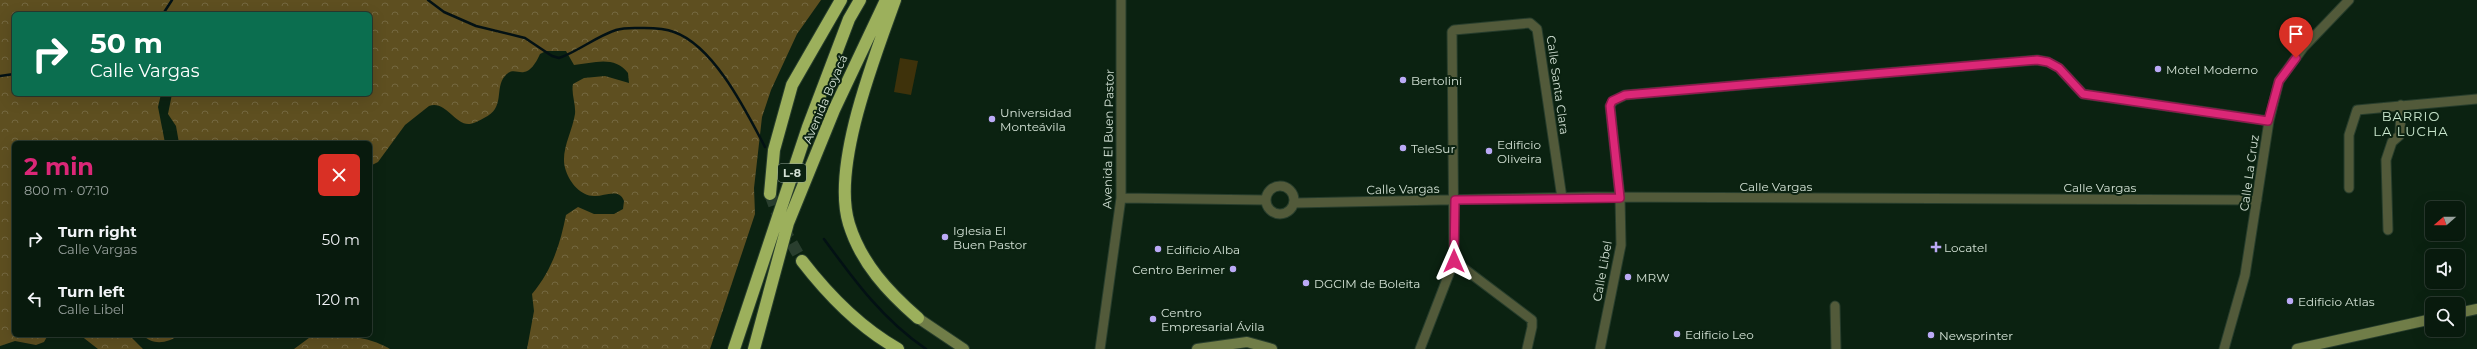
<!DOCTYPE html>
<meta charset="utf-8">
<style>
:root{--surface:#081a0d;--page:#16271b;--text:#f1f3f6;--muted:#98a19d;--line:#29382e;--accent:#db2777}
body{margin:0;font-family:Montserrat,sans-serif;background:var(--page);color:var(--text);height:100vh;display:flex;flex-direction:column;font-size:15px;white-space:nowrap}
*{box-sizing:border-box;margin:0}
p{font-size:13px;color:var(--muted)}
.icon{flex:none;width:22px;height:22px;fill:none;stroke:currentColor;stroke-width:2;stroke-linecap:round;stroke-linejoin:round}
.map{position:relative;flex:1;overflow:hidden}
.drawer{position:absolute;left:12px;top:141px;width:360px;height:196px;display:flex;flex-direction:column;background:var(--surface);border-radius:6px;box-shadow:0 4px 16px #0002,0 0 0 1px var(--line)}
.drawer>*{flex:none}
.banner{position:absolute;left:12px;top:12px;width:360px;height:84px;border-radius:6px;box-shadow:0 4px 16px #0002,0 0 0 1px var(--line);background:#0b6e4f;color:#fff;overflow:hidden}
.needle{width:26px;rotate:250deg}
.buttons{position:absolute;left:2425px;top:201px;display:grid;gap:8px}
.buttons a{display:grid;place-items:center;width:40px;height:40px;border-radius:6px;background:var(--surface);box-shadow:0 4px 16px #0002,0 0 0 1px var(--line);font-size:20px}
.pin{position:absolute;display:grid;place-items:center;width:34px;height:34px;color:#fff;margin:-41px -17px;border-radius:50% 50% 50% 0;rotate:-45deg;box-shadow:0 0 4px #0007}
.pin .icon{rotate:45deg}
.me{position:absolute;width:44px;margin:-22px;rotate:0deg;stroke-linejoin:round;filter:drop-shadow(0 0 3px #0008)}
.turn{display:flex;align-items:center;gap:14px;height:84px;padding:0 12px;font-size:18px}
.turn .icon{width:52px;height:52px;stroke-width:2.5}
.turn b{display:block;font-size:28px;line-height:34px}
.round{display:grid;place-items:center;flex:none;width:42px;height:42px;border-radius:6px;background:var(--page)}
.overview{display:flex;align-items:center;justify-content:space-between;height:68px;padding:0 12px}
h1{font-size:24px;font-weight:700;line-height:30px;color:var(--accent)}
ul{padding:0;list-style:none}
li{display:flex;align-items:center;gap:12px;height:60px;padding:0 12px}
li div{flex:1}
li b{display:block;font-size:15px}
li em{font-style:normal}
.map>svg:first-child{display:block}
.forest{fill:url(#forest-crowns)}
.green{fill:#3e320b}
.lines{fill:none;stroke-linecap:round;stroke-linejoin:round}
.stream{stroke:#031114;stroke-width:2.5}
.highway-tunnel{stroke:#293e2e;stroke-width:12;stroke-dasharray:12 6;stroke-linecap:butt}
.street-casing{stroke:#273d2c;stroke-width:11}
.secondary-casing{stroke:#273d2c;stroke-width:12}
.highway-casing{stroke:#273d2c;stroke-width:14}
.street{stroke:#525a3a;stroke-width:9}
.secondary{stroke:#707d48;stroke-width:10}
.highway{stroke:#9cb05c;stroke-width:12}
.route-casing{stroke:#8e194d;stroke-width:10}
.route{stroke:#db2777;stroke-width:7}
.poi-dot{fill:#bbaaf6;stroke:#0b2211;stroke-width:1.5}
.labels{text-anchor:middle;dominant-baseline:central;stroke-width:4;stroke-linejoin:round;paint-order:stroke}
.shield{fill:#0b2211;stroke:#96a79a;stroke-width:1}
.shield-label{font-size:11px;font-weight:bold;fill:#d2e0d4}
.poi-label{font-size:12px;fill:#d2e0d4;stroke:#0b2211;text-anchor:start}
.street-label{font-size:12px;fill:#d2e0d4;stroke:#0b2211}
.neighbourhood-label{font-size:13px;letter-spacing:1px;fill:#cbe8cf;stroke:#0b2211}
</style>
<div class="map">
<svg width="2477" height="349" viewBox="0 0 2477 349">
<defs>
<pattern id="forest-crowns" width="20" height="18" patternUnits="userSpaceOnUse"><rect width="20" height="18" fill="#5e4f20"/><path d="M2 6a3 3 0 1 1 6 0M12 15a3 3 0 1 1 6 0" fill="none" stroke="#746840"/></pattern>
</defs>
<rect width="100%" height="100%" fill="#0b2211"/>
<path class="forest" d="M0,0H821L797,34L771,90L762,117L754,188L755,214L710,349H527L534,311L532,294C552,270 560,245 566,215L578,207L594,214H614L623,209L624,201C619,187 603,197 594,196C581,196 570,183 566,171C559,153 572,133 575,114C576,104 571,94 573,84L584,78L605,76L629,83L628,73C615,55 593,63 574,65L566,51H546L540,54C525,87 516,62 505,76C494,88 506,108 484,118C480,120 475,123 470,124C455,126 446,100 429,106L405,125L378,162L370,166V143H179L176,126L168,114L172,94H370V14H14V94H161L158,107L165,143H14V335H48L44,342L36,345L15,341L0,346Z
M80,335H129L143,349H98Z
M143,335H179C168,343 153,346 143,335Z
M313,335C339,335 367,335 390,349H294Z"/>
<path class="green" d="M900,58L918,61L911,95L894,92Z"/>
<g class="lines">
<path class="stream" d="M428,0L444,12L476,26L525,38L552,56L559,58C579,51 595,37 616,30C625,27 635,28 644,28C654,28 664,28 674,32C714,46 746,111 765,147
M163,14L172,0
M0,76L14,74
M824,239C854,280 883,320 926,349"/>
<path class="highway-tunnel" d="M770,194L782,226L802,261"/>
<defs>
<path id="street" d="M1266 200a14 14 0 1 1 28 0a14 14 0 1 1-28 0Z
M2349,188V135L2357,110L2477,99
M1121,198L1265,200
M1294,203L1588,197L2257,200
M2388,230L2386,160L2392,142L2400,135L2401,105
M1454,261L1532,320V327L1527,349
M1835,306L1836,349
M1100,349L1121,198V0
M1420,349L1454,261L1452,32L1454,30L1530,23L1537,29L1562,198
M1600,349L1621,245L1620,197L1610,106L1613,101L1625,95L2037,60L2048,62L2059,68L2083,94L2269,121
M2224,349L2245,275L2269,121L2279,81L2303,48L2349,0"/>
<path id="secondary" d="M2458,313L2477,309
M918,318L964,349
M1197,349L1247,342L1272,349
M2297,349L2432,319"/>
<path id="highway" d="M895,0C875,56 831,166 849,224C861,263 888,292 918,318
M770,194L774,150L792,85L841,0
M802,261C829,296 859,327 898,349
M734,349L808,127L849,19L860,0
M754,349L788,223L834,110L886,0"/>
</defs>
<use href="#street" class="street-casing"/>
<use href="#secondary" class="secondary-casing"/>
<use href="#highway" class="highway-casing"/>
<use href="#street" class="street"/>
<use href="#secondary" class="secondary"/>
<use href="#highway" class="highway"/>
</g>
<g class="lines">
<defs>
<path id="route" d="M1454,261L1455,200L1620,198L1610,106L1612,101L1625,95L2037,60L2048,62L2059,68L2083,94L2268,121L2279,81L2296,58"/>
</defs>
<use href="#route" class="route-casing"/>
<use href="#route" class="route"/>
</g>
<g class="poi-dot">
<circle cx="2158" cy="69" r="4"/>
<circle cx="1403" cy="80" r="4"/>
<circle cx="992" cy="119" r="4"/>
<circle cx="1403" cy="148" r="4"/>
<circle cx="1489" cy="151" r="4"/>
<circle cx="945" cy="237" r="4"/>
<path d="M1934 241h4v4h4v4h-4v4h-4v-4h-4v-4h4z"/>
<circle cx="1158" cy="249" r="4"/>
<circle cx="1233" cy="269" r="4"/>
<circle cx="1628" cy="277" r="4"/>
<circle cx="1306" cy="283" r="4"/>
<circle cx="2290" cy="301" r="4"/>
<circle cx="1153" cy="319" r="4"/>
<circle cx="1677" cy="334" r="4"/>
<circle cx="1931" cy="335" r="4"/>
</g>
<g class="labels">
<rect class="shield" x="778" y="164" width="28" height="18" rx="3"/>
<g class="shield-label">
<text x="792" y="173">L-8</text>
</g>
<g class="poi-label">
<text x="2166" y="69">Motel Moderno</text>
<text x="1411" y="80">Bertolini</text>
<text x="1000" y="112">Universidad<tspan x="1000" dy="14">Monteávila</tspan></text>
<text x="1497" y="144">Edificio<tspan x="1497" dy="14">Oliveira</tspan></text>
<text x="1411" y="148">TeleSur</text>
<text x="953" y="230">Iglesia El<tspan x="953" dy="14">Buen Pastor</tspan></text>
<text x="1944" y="247">Locatel</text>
<text x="1166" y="249">Edificio Alba</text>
<text x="1225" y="269" text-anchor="end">Centro Berimer</text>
<text x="1636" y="277">MRW</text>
<text x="1314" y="283">DGCIM de Boleita</text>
<text x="2298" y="301">Edificio Atlas</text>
<text x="1161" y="312">Centro<tspan x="1161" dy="14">Empresarial Ávila</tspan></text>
<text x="1685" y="334">Edificio Leo</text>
<text x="1939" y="335">Newsprinter</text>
</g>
<g class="street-label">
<text transform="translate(1558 85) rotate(82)">Calle Santa Clara</text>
<text transform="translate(825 99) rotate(-67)">Avenida Boyacá</text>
<text transform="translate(1108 139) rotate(-89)">Avenida El Buen Pastor</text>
<text transform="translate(2249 173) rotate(-82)">Calle La Cruz</text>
<text x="1776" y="186">Calle Vargas</text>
<text x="2100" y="187">Calle Vargas</text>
<text transform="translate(1403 189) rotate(-1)">Calle Vargas</text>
<text transform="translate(1602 271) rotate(-80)">Calle Libel</text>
</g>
<g class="neighbourhood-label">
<text x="2411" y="116">BARRIO<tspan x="2411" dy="15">LA LUCHA</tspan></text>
</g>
</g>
</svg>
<div class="buttons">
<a><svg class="needle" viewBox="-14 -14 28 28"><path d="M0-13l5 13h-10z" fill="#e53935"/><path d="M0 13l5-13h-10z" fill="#98a19d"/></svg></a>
<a><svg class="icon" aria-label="sound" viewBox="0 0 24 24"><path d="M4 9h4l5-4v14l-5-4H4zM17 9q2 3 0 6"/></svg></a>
<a><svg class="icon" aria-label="search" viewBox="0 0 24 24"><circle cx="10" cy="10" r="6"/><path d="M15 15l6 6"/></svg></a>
</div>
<div class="pin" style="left:2296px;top:58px;background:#d93025"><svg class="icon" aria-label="arrive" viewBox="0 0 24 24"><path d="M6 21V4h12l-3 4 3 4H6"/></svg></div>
<svg class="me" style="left:1454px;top:261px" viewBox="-20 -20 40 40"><path d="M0-17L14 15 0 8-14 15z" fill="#db2777" stroke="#fff" stroke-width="4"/></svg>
<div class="banner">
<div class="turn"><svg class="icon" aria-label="right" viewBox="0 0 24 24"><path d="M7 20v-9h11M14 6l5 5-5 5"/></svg><div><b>50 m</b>Calle Vargas</div></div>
</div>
<section class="drawer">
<div class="overview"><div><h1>2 min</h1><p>800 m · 07:10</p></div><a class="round" style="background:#d93025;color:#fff"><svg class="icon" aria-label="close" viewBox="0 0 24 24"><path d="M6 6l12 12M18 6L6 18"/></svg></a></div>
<ul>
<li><svg class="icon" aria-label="right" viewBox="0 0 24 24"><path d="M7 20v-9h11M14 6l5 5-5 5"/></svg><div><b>Turn right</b><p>Calle Vargas</p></div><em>50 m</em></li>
<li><svg class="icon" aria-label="left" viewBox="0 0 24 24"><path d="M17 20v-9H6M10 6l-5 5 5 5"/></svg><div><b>Turn left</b><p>Calle Libel</p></div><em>120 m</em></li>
</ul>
</section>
</div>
